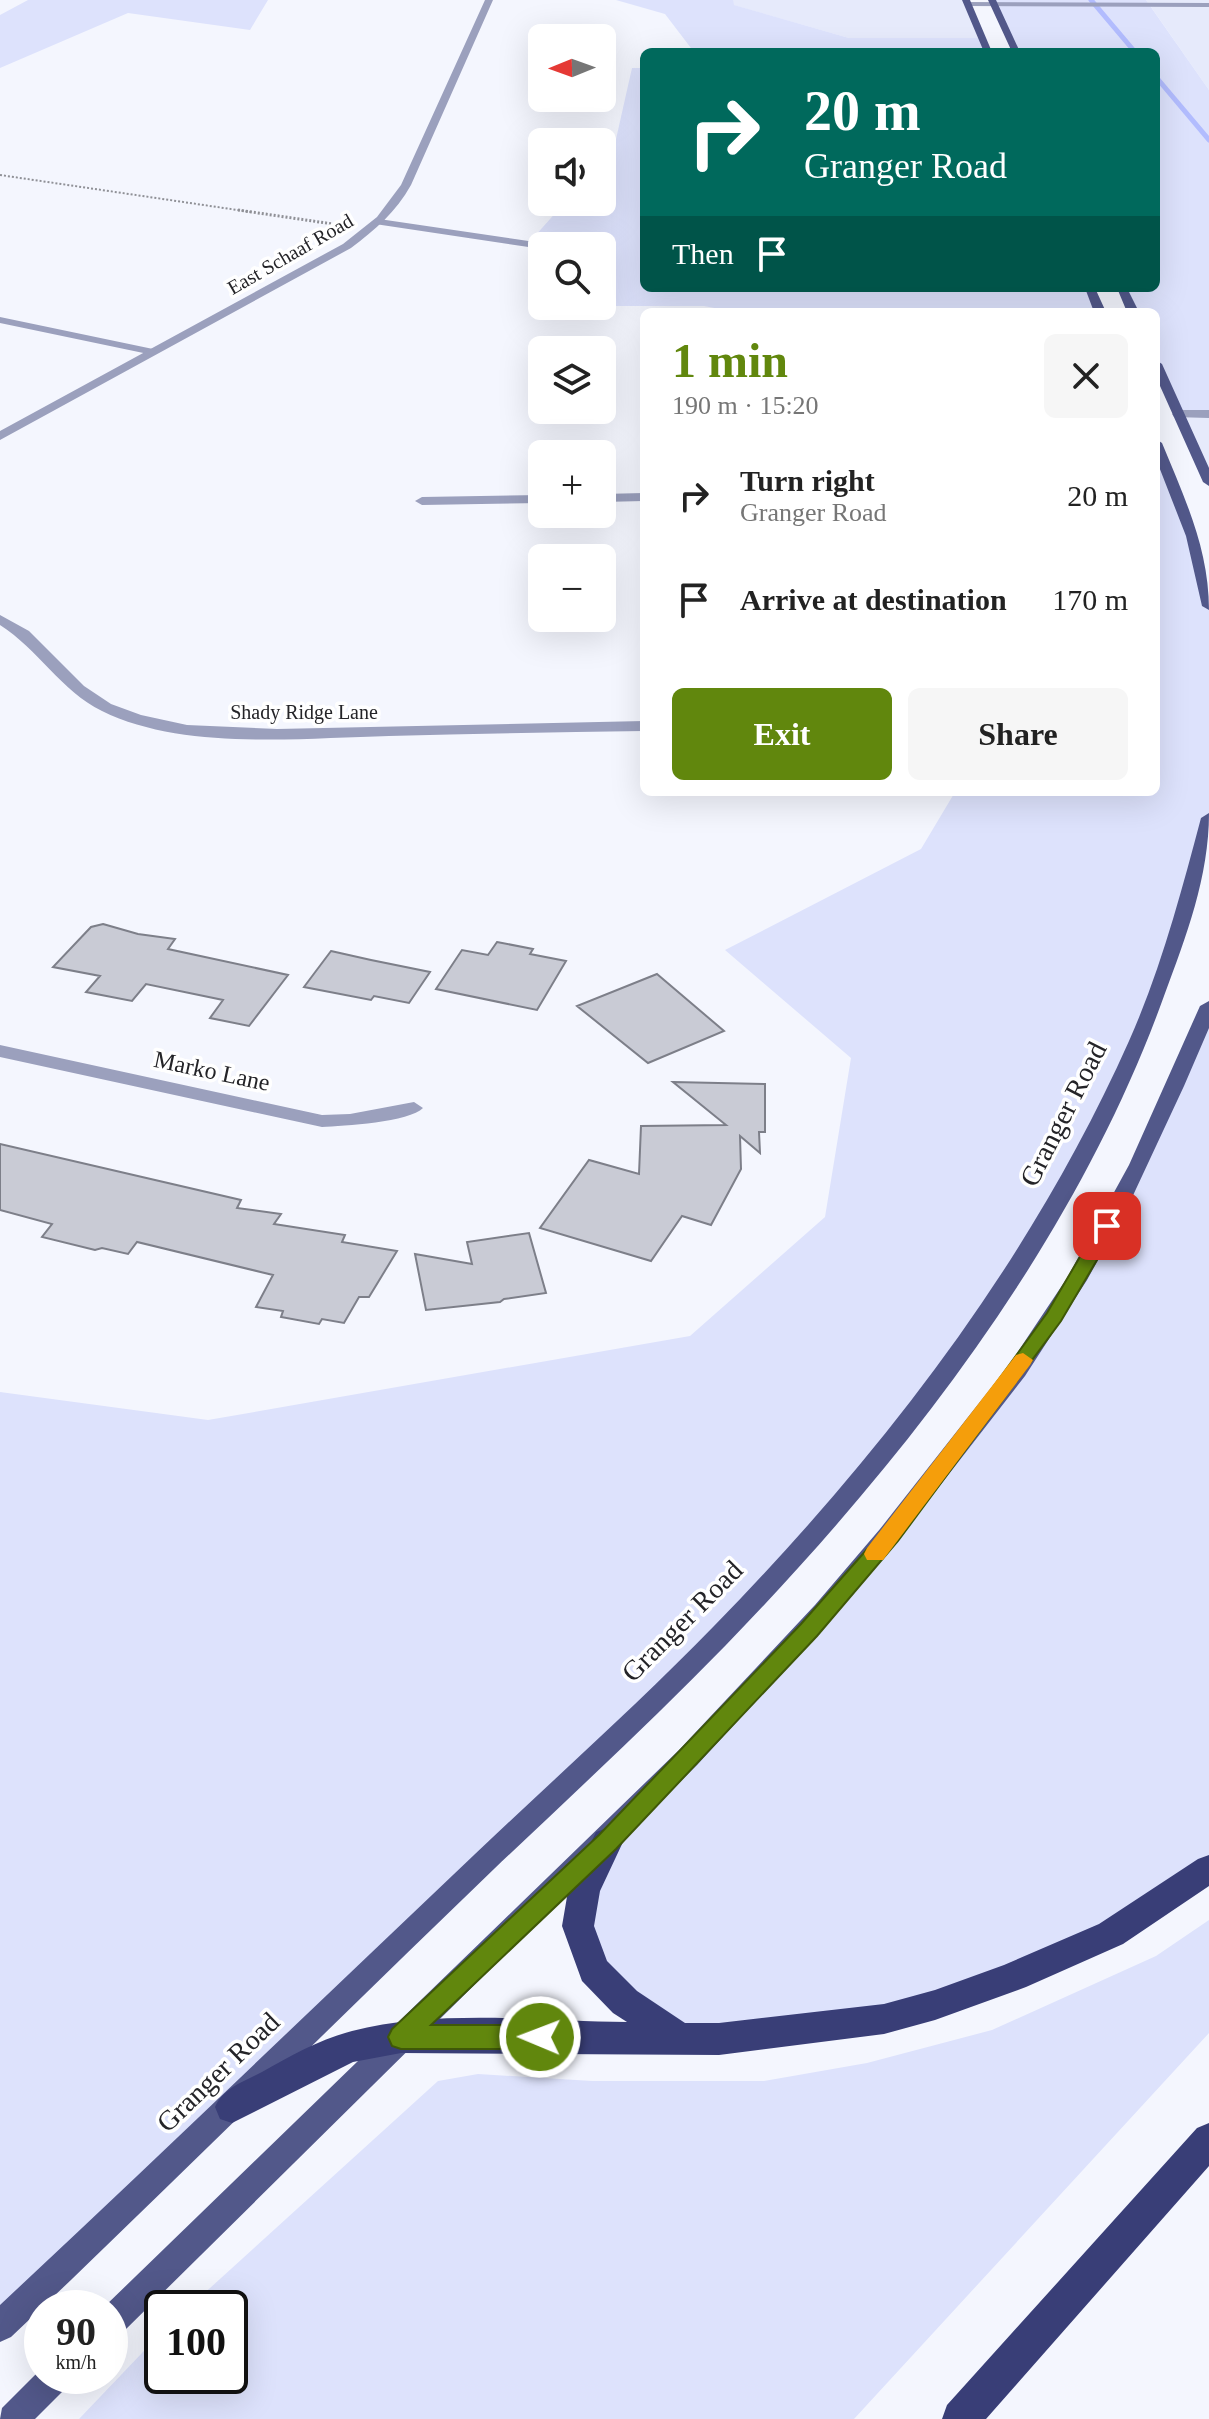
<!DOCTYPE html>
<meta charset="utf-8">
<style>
:root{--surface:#fff;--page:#f6f6f6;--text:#222;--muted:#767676;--accent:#61870d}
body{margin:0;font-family:Georgia,serif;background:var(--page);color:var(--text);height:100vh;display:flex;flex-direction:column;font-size:30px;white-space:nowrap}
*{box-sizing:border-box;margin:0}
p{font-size:26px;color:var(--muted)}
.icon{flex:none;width:44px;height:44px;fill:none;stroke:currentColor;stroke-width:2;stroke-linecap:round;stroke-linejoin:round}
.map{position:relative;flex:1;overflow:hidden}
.panel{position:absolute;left:640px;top:308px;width:520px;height:488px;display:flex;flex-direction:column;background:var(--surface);border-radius:12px;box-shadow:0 8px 32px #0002}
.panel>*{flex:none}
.hud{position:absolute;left:640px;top:48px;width:520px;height:244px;border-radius:12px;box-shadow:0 8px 32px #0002;background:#00695c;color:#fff;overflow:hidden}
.needle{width:52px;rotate:269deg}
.controls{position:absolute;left:528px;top:24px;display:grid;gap:16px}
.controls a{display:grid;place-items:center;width:88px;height:88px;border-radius:12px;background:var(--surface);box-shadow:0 8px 32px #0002;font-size:40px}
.speed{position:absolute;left:24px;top:2290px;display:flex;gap:16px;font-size:40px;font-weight:700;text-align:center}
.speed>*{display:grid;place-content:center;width:104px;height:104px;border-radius:50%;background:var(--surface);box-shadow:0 8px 32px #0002;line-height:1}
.speed small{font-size:20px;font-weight:400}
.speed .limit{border:4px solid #111;border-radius:12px;background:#fff;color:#111}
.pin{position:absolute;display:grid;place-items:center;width:68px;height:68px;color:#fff;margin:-34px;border-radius:16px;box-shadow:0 4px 12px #0006}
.me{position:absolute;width:88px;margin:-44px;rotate:271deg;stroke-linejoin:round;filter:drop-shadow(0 0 6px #0008)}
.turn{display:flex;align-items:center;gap:28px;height:168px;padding:0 32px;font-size:36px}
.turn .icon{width:104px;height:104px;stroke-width:2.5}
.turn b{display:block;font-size:56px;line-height:68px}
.then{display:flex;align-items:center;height:76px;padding:0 32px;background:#0003;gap:16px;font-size:30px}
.round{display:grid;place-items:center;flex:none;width:84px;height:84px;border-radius:12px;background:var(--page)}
.headline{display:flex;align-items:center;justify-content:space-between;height:136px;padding:0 32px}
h1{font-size:48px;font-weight:700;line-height:60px;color:var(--accent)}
.button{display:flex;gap:16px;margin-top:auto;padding:16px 32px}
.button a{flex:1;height:92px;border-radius:12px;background:var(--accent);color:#fff;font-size:32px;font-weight:700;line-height:92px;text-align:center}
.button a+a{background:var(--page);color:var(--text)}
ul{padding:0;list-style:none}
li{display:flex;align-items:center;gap:24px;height:104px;padding:0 32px}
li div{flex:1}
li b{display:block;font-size:30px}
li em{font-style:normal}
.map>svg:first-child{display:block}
.built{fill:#e6eafb}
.green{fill:#dde2fc}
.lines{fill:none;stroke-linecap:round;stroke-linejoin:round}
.stream{stroke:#b2bcfe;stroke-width:5}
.building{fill:#c9cbd5;stroke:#7d7f89;stroke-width:2}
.path-far1{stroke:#8f9096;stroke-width:2;stroke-dasharray:2 2;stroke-linecap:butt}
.path{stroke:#8f9096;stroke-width:3;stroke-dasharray:2 2;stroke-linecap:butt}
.service{fill:#9ba0bd;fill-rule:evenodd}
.minor{fill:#9ba0bd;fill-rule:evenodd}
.tertiary{fill:#9ba0bd;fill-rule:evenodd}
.primary{fill:#52588a;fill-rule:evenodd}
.motorway{fill:#393e77;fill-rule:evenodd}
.route{fill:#61870d;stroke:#3f5808;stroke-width:2}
.slow{fill:#f59e0b}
.labels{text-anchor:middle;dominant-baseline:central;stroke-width:7;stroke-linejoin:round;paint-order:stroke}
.far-street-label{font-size:20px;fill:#242428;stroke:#fff}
.street-label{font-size:24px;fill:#242428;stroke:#fff}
.near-street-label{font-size:28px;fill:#242428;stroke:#fff}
</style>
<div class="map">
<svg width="1209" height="2419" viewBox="0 0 1209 2419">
<rect width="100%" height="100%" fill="#f4f6fe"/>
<path class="built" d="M733,0H966L982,38H849L733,5Z
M1146,0H1209V90L1149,4Z
M856,288H1090L1092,292H874Z
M1178,414H1209V482Z"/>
<path class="green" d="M28,0H268L250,30L128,13L0,68V15Z
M616,0H733L734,5L849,38H982L988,52H694L665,14Z
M992,0H1146L1209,90V414H1178L1156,364V312H1133L1122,288H1156V52H1016Z
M632,68H644V288L1092,292L1100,312H735L704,306H607L602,246L528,244L565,202H602V161L614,148Z
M1156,443L1204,577L1209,606V818L1195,884L1146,1024L1003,1292L752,1602L0,2326V1392L208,1420L690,1336L825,1217L851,1058L725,950L921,849L955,792H1156Z
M1209,1006V1869L1111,1934L935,2005L681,2039L594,1970L584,1891L607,1842L788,1654L1054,1317Z
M1209,1920V2033L854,2419H79L162,2332V2376H230V2308H188L438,2081L478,2074L592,2081H764L867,2063L992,2030L1156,1956Z"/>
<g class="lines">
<path class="stream" d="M1091,0L1135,52
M1156,77L1209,140"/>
</g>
<path class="building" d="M103,924L138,934L175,939L168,949L288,975L249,1026L210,1018L223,1000L146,984L132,1001L86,992L100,976L53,967L91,927Z
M497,942L533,949L530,954L566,961L537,1010L436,989L462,950L488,955Z
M331,951L371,960L430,972L409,1003L374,996L371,1000L304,987Z
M657,974L724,1031L648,1063L577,1006Z
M673,1082L765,1084V1132H759L760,1153L740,1136L741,1169L711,1225L682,1216L651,1261L540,1228L589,1160L639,1174L641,1126L726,1125Z
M0,1144L241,1200L237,1208L281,1214L274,1224L345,1235L342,1242L397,1251L369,1297H359L344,1323L322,1319L319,1324L281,1317L283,1311L256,1307L273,1275L137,1242L128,1254L102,1248L95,1250L42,1237L52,1224L0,1210Z
M529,1233L546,1293L504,1299L500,1302L426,1310L415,1254L472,1264L467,1242Z"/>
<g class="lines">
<path class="path-far1" d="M0,175L251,212"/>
<path class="path" d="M238,210L333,224"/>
<path class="service" d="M0,317L153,349L159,352L153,355L0,323Z
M1178,410H1209V418L1174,417L1172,414Z"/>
<path class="minor" d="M964,2L1209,3V7L967,6Z
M379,219L542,243L547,246H542V249L375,224L374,222Z
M644,493V501L602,502V494Z
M542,495V503L422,505L415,501L422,497Z
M0,615L29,631L84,686L111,704L141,715L187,725L277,729L644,721V731C559,732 474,734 389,736C301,738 183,751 102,711C61,691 38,649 0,625Z
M0,1045L322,1115L350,1114L414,1102L423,1108C410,1122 343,1126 322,1127L0,1057Z"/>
<path class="tertiary" d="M485,0H493L411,185C396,212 375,230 351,248L0,440V431L343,244L377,217L401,185Z"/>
<path class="primary" d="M962,0H970L992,52H984Z
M988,0H996L1020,52H1012Z
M1085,288H1095L1106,312H1094Z
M1117,288H1127L1139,312H1127Z
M1156,360L1162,364L1209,468V486L1203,482L1156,377Z
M1156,439L1162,443C1185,499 1209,549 1209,610L1202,606L1186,536L1156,459Z
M1209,813C1209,877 1186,937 1164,996C1076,1241 906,1459 726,1645C651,1722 572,1795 494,1869C353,2005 213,2143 72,2279L11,2337L0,2342V2305C159,2156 316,2005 474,1855C554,1779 637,1705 714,1626C882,1454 1031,1261 1129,1041C1161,969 1181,893 1201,818Z
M1209,1001V1028L1184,1086L1129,1204L1087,1280L1025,1376L897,1541L832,1618L697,1765L121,2334L110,2338V2308H103L679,1750L815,1605L880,1529L1009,1365L1067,1278L1129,1165L1200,1006Z
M42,2368V2376H72L67,2387L35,2419H0L2,2408Z"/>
<path class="motorway" d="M607,1828L618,1832L623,1842L600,1891L594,1926L607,1961L637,1991L685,2023H719L884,2004L935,1990L1004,1965L1099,1924L1198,1859L1209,1855V1886L1123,1944L1026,1987L935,2020L884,2034L719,2055L401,2053L353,2062L232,2123L220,2119L215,2107C223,2088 245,2081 262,2072C290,2056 321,2039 352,2031C437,2009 539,2021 627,2022L613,2013L582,1981L562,1926L568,1891L596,1832Z
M1209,2123V2166L986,2419H942L947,2405L1197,2128Z"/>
</g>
<path class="route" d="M1107,1220L1117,1226L1061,1321L898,1541L817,1636L616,1849L431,2025H540L549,2028L553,2037L549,2045L540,2049H401L392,2046L388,2037L392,2029L599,1835L801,1624L884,1530L983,1401L1047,1313L1101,1221Z"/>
<path class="slow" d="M1023,1353L1033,1360L1030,1365L883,1560H867L864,1554L867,1548L1016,1355Z"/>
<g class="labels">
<g class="far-street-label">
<text transform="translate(290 254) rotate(-30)">East Schaaf Road</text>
<text x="304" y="712">Shady Ridge Lane</text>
</g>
<g class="street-label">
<text transform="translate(212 1071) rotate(12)">Marko Lane</text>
</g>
<g class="near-street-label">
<text transform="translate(1063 1114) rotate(-63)">Granger Road</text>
<text transform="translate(682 1621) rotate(-45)">Granger Road</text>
<text transform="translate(218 2072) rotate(-44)">Granger Road</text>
</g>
</g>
</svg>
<div class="controls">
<a><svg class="needle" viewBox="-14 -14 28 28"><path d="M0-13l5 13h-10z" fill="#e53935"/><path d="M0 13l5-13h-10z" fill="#767676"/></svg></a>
<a><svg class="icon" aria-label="sound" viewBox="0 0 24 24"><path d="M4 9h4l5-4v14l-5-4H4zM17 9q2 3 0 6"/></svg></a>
<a><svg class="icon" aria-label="search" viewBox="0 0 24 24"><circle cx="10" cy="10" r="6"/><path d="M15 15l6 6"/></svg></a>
<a><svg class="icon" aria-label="layers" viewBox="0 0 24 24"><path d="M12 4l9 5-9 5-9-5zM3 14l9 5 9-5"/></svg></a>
<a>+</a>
<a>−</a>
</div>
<div class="speed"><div>90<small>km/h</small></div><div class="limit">100</div></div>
<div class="pin" style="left:1107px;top:1226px;background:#d93025"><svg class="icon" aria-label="arrive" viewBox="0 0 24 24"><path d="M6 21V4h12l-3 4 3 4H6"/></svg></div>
<svg class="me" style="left:540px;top:2037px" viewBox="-20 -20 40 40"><circle r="17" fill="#61870d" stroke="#fff" stroke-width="3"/><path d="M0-11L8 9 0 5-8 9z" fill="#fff"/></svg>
<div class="hud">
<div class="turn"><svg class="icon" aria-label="right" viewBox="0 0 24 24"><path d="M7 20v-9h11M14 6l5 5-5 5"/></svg><div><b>20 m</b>Granger Road</div></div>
<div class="then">Then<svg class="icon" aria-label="arrive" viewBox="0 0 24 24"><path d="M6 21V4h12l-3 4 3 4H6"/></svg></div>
</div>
<section class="panel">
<div class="headline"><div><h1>1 min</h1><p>190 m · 15:20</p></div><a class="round"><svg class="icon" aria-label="close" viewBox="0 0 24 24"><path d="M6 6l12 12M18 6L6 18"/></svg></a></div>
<ul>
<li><svg class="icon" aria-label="right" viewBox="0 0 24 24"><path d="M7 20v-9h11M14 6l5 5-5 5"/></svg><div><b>Turn right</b><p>Granger Road</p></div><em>20 m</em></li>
<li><svg class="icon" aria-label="arrive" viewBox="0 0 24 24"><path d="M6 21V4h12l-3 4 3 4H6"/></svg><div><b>Arrive at destination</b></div><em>170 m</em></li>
</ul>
<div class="button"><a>Exit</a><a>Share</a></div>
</section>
</div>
